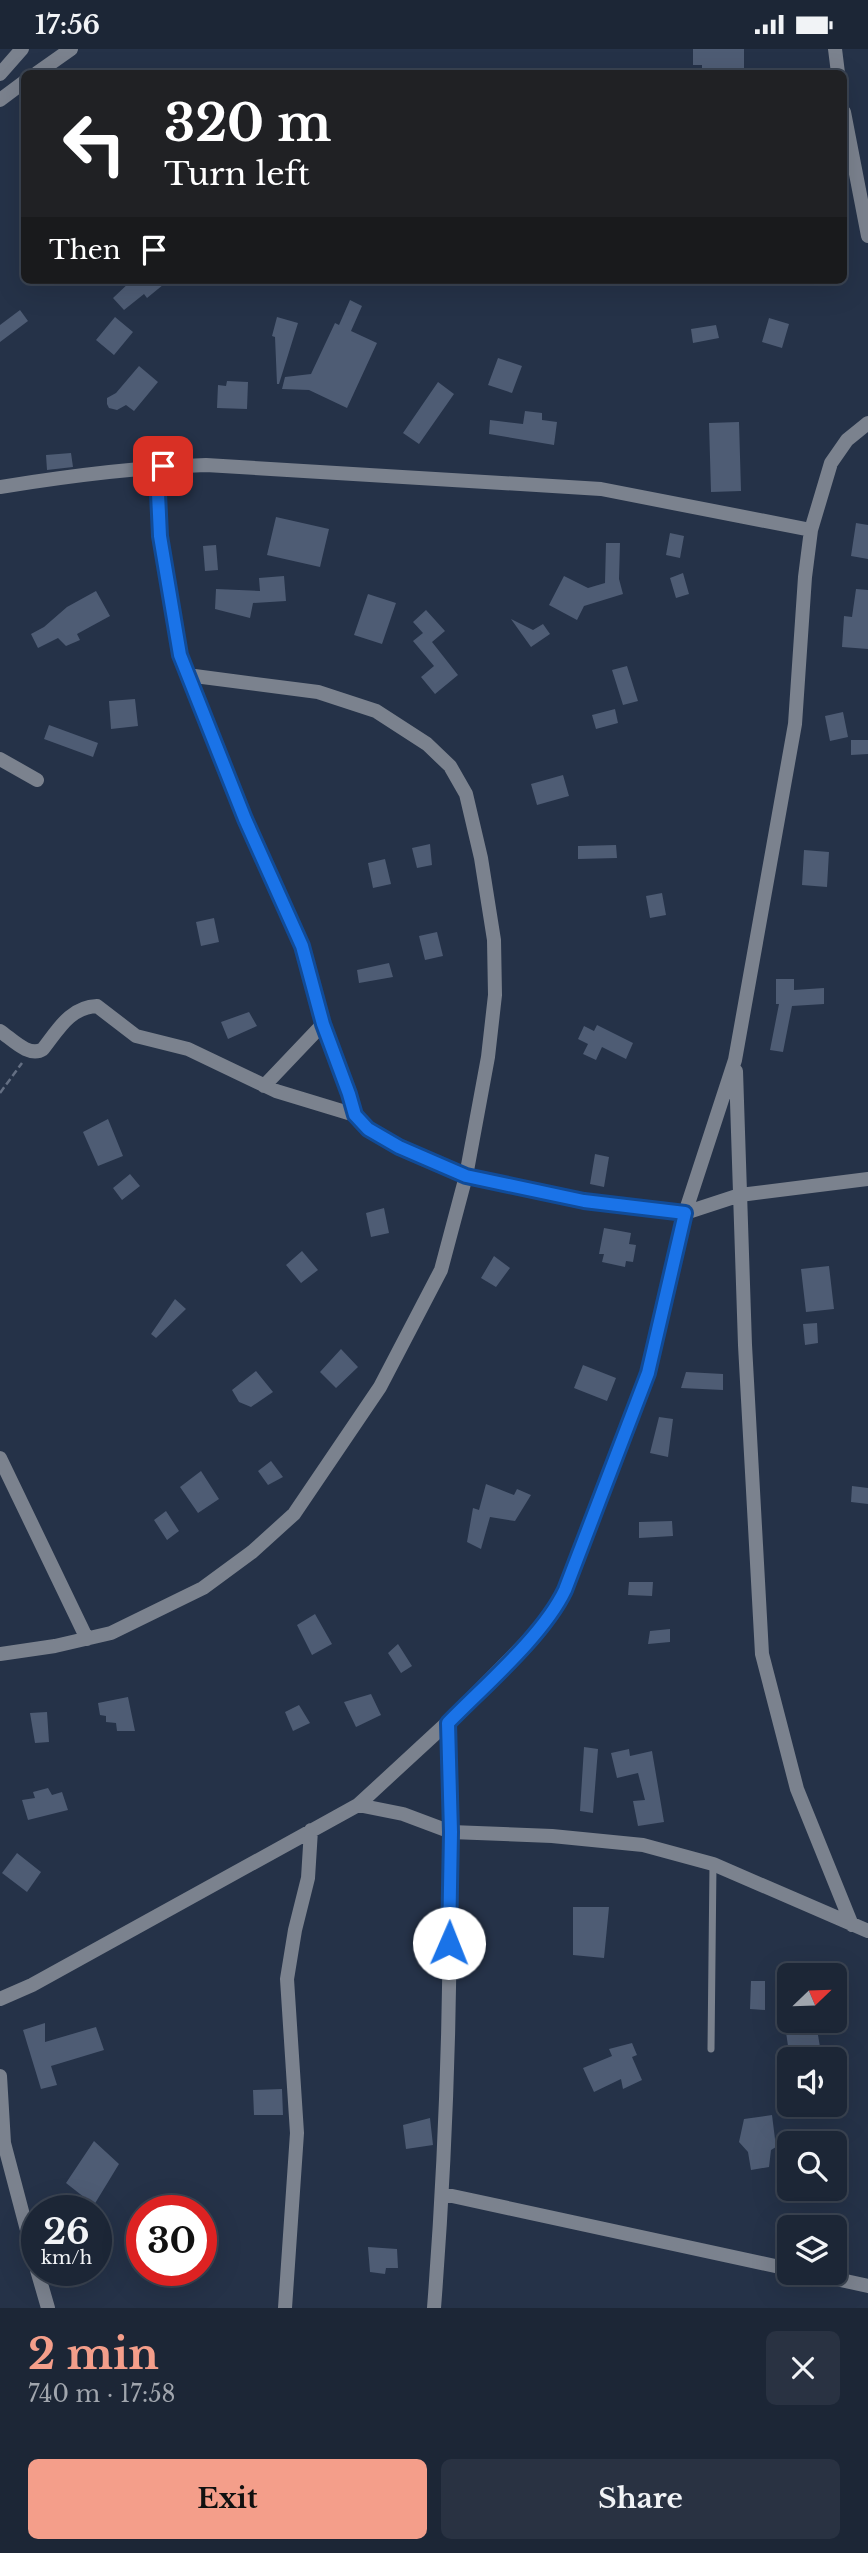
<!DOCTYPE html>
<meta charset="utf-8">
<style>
:root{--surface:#1c2636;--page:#293242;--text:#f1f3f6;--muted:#a0a5ad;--line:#3a4351;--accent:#f49e8a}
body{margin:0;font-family:"Libre Baskerville",serif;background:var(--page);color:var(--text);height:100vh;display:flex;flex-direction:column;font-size:26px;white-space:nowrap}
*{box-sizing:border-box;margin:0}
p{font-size:23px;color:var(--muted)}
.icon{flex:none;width:38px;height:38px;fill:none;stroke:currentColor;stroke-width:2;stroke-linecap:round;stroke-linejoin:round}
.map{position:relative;height:2259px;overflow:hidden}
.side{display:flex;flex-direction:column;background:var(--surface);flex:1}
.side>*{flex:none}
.top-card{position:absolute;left:21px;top:21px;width:826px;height:214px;border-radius:10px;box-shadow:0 7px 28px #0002,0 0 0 2px var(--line);background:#202124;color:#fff;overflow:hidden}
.needle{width:46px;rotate:67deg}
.controls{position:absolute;left:777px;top:1914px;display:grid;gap:14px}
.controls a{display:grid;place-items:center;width:70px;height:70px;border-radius:10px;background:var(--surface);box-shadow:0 7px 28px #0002,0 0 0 2px var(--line);font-size:35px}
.speed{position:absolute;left:21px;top:2146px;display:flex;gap:14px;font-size:35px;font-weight:700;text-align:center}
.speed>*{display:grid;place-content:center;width:91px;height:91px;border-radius:50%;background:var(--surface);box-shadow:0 7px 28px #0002,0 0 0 2px var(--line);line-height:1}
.speed small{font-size:18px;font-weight:400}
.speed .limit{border:10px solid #d22;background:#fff;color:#111}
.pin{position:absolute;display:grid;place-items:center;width:60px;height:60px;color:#fff;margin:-30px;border-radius:14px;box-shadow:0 4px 10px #0006}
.me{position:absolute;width:77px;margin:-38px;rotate:1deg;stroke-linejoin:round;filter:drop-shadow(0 0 5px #0008)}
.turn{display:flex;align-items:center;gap:24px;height:147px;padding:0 28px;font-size:32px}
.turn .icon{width:91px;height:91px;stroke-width:2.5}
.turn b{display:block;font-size:49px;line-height:60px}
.then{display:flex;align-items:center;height:66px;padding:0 28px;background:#0003;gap:14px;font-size:26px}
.round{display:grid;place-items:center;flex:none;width:74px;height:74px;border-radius:10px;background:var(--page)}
.headline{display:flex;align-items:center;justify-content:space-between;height:119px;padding:0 28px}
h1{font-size:42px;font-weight:700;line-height:52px;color:var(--accent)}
.primary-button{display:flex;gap:14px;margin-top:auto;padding:14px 28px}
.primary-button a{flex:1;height:80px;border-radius:10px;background:var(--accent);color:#111;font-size:28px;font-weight:700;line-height:80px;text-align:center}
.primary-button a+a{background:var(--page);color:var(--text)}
.status{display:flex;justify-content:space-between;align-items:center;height:49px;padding:0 35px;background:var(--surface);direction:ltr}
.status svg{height:19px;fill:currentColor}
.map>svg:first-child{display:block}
.building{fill:#4e5c74}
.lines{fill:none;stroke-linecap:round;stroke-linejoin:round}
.path{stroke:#646f83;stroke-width:2.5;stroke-dasharray:7 3.5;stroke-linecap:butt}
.service{stroke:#7b828e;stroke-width:7}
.minor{stroke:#7b828e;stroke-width:14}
.tertiary{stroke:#7b828e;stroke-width:14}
.route-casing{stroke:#114b97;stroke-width:18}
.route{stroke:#1a73e8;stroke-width:12}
</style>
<div class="status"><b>17:56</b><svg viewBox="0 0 49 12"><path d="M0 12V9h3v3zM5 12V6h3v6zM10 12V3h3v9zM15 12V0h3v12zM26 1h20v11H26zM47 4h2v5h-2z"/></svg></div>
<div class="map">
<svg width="868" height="2259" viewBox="0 0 868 2259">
<rect width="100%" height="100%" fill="#253248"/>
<path class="building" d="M693,0H744V24H702V16H693Z
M132,231H169L147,249L144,245L124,261L113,249Z
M350,251L362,257L351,282L377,294L347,359L309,341L282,340L285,328L311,325L335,274L339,276Z
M20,261L28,272L0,293V276Z
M115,268L133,283L114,306L96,291Z
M277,268L298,274L279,335H277L275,288L272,287Z
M769,269L789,275L782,299L762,293Z
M716,276L719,289L693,294L691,280Z
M498,309L522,317L512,344L488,336Z
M139,317L158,333L134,362L126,356L117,361L109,359L107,355V349L116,344Z
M227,332L248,333L247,360L217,359L218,336L226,337Z
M438,333L454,345L419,395L403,384Z
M525,362L542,364V371L557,373L554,396L489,385L490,371L523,375Z
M739,373L741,442L711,443L709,374Z
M71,404L73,418L47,421L46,406Z
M276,468L329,480L320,518L267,506Z
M856,474L868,476V510L851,507Z
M670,484L684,487L680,509L666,506Z
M606,494H620L619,530L623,545L584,557L577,571L549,556L564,527L588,539L605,534Z
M216,496L218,521L205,522L203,497Z
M683,524L689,545L676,549L670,529Z
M284,527L286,552L253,554L250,569L215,560L216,540L260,542L259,529Z
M856,540L868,541V600L842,598L844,567L852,568Z
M96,542L110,567L77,585L80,591L66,597L58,589L38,599L31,585L44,578L67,558Z
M368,545L396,554L382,595L354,586Z
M426,561L445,582L432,593L458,626L435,645L421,628L434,617L413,592L423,584L413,573Z
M511,570L533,581L543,575L550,585L531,598Z
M627,617L638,652L623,656L612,621Z
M135,650L138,677L111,680L109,652Z
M615,660L618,674L596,680L592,666Z
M843,663L848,688L830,692L825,667Z
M49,676L98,694L93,708L44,690Z
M851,691H868V705L851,706Z
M563,726L569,747L537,756L531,735Z
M430,795L432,816L417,819L412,799Z
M616,796L617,809L578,810V797Z
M804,801L829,803L827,838L802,836Z
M385,810L391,835L373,839L368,814Z
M662,844L666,866L650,869L646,847Z
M214,869L219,893L201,897L196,873Z
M437,883L443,907L425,911L419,887Z
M389,914L393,928L359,934L357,921Z
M776,930H794V941L824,939V955L792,957L783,1003L770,1001L779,955H776Z
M249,963L257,977L228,990L221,973Z
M597,976L633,994L626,1010L602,998L596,1011L583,1005L588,995L578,990L584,977L594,982Z
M108,1070L123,1107L98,1117L83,1083Z
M595,1105L609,1108L604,1138L590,1135Z
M130,1125L140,1137L122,1151L113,1139Z
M384,1159L389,1184L371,1188L366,1164Z
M604,1179L631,1184L629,1195L636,1196L633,1213L626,1212L625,1218L602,1213L604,1205H599Z
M302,1202L318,1221L301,1234L286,1216Z
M494,1207L510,1219L496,1238L481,1229Z
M829,1217L834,1260L806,1263L801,1220Z
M175,1250L186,1260L156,1289L151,1285Z
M817,1274L818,1294L805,1296L803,1275Z
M341,1300L358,1318L336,1339L320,1323Z
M583,1316L616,1329L607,1352L574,1339Z
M256,1322L273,1343L251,1358L239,1353L232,1341Z
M686,1323L723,1325V1341L681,1339Z
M659,1368L673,1370L668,1408L650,1404Z
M271,1412L283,1428L268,1436L258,1422Z
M201,1422L219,1450L198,1464L180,1438Z
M486,1435L514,1446L517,1440L531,1446L515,1472L490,1468L481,1500L467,1493L473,1459L479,1461Z
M852,1437L868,1439V1455L851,1453Z
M166,1462L179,1482L167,1491L154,1471Z
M672,1472L673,1487L639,1489V1473Z
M629,1533H653L652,1547L628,1546Z
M315,1565L332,1595L312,1606L297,1576Z
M670,1580V1593L648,1595L650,1582Z
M398,1595L412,1617L401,1624L388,1604Z
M371,1645L381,1666L356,1678L344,1653Z
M128,1648L135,1682H117L116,1674L106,1673V1667L100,1666L98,1654Z
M299,1656L310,1674L293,1682L285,1663Z
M47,1663L49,1693L35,1694L30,1664Z
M584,1698L598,1700L593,1764L580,1762Z
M629,1700L630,1707L652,1702L664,1773L638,1777L633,1752L645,1751L638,1724L617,1729L611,1704Z
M48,1739L52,1746L62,1743L68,1761L28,1771L22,1751L35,1749L33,1743Z
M17,1804L41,1823L27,1843L2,1824Z
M573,1858H609L604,1909L573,1906Z
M751,1932H765V1961L750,1960Z
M45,1974V1993L96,1978L104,2001L51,2017L57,2036L41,2040L23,1981Z
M786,1983L818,1986L820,1998L796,2011H790Z
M632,1994L637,2006L632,2008L642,2031L623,2040L621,2030L594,2043L583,2019L612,2007L609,2000Z
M282,2040L283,2066H254L253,2041Z
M772,2066L776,2098L771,2101L769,2118L751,2121L748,2103L739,2093L744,2070Z
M430,2069L433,2096L406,2100L403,2076Z
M94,2092L119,2115L94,2156L66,2134Z
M368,2198L397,2200L398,2219H386L385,2225L370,2223Z"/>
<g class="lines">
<path class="path" d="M0,1044L22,1014"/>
<path class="service" d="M711,2000L713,1815"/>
<path class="minor" d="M835,0L838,24
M0,25L22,0
M844,63L868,187
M163,417L158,444L160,487L180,606L245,770L302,897L323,975L349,1045L355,1066L368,1080L399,1098L466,1127L584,1152L685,1164L740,1146L868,1130
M0,438C68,427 137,418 206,416L601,440L811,481
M0,710L37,731
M0,982C12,990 29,1009 43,1000C58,981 70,958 97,957L136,987L188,1000L276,1042L355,1066
M736,1022L745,1296L762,1605L797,1740L852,1876
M264,1037L323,975
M0,1409L87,1590
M0,1605L55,1597L111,1584L203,1539L252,1503L294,1465L380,1338L441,1221L466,1127L488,1008L495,946L494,891L481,809L466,745L450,717L427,695L376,662L318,643L187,626
M358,1756L403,1765L451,1783L552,1787L643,1796L713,1815L868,1882
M0,1950L32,1936L358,1756L448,1673L539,1580L558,1555L571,1527L647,1324L685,1164L735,1011L795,675L805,528L811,481L831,414L847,391L868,374
M0,2027L4,2094L37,2219
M443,2145L789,2220
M37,2221L48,2259
M809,2224L868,2237
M285,2259L297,2084L287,1930L295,1881L308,1829L311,1781
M434,2259C449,2066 453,1867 448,1673"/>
<path class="tertiary" d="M37,24L71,0
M0,51L24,33"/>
</g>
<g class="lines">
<defs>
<path id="route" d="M163,417L158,444L160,487L180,606L245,770L302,897L323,975L349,1045L355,1066L368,1080L399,1098L466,1127L584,1152L685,1164L648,1324L565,1541C543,1587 484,1637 448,1674L451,1783L449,1894"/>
</defs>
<use href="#route" class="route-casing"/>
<use href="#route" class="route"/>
</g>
</svg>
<div class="controls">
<a><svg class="needle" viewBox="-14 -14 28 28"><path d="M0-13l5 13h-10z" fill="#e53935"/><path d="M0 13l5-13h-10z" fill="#a0a5ad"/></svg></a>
<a><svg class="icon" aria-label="sound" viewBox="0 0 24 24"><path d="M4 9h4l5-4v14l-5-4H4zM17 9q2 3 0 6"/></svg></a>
<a><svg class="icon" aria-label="search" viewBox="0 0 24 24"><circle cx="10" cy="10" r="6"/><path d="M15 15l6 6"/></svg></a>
<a><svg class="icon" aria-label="layers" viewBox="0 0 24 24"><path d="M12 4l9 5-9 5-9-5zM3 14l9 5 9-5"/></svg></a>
</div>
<div class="speed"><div>26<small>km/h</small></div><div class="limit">30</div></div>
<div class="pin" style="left:163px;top:417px;background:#d93025"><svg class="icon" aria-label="arrive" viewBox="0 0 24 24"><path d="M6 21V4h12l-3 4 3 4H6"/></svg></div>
<svg class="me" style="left:449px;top:1894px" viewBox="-20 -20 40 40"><circle r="19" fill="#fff"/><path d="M0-13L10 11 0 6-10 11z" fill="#1a73e8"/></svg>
<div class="top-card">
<div class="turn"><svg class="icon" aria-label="left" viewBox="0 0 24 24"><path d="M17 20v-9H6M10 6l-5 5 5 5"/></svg><div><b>320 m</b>Turn left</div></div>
<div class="then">Then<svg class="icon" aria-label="arrive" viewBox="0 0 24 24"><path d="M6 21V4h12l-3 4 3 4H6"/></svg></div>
</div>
</div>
<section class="side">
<div class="headline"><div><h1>2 min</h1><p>740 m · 17:58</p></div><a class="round"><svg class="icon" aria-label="close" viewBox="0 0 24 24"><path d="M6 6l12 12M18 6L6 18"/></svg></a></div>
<div class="primary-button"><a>Exit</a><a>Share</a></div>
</section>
